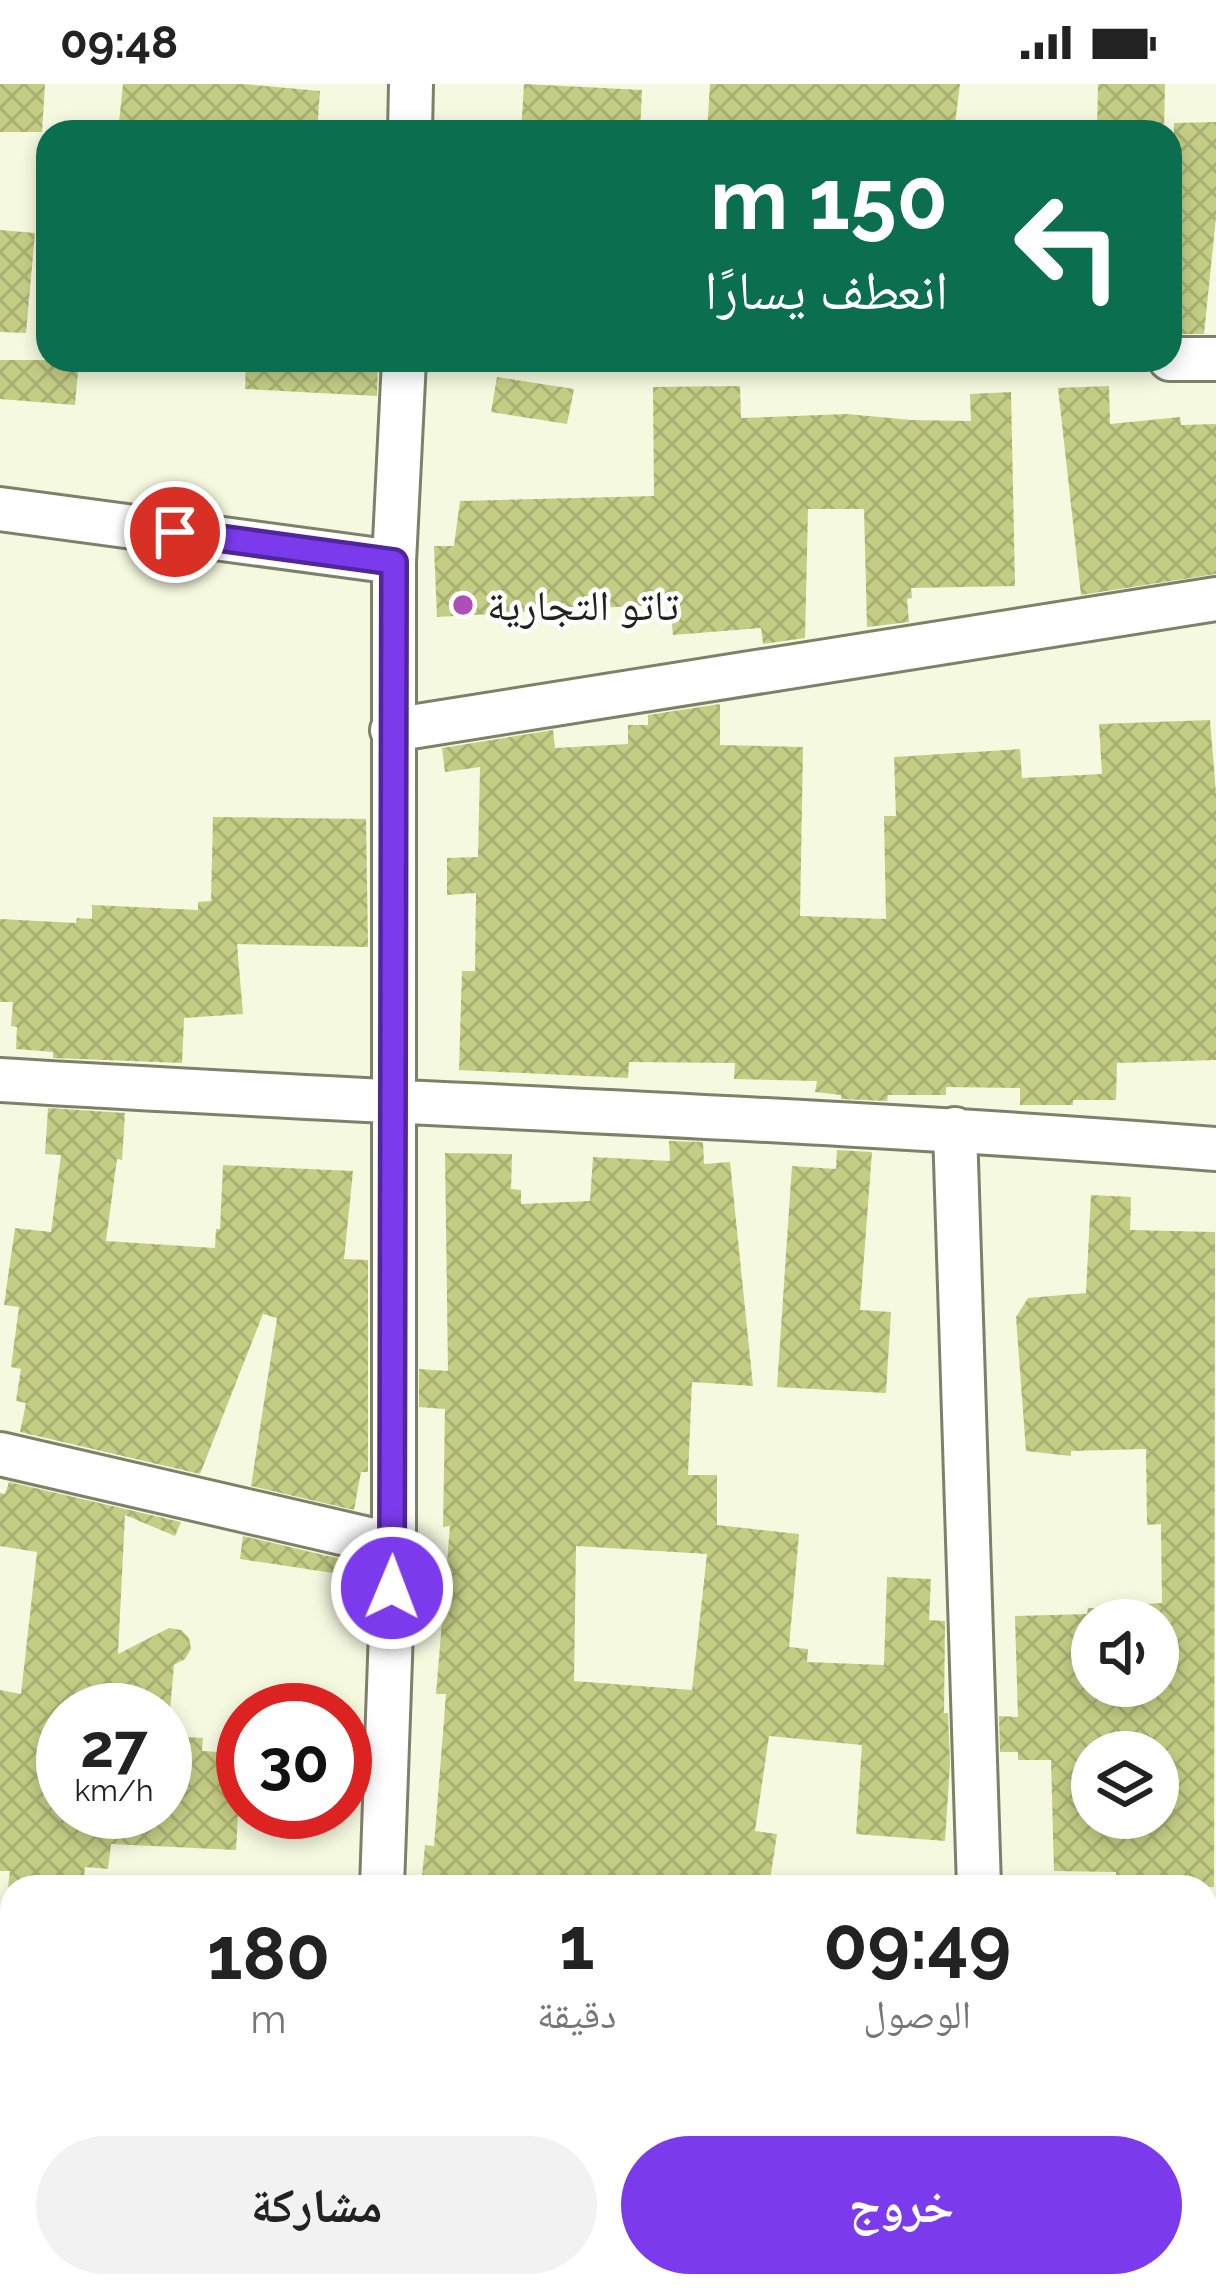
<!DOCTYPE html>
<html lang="ar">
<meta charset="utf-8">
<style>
:root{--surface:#fff;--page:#f2f2f2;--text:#222;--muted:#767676;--accent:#7c3aed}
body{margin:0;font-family:Raleway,"Noto Naskh Arabic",sans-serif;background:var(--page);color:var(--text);direction:rtl;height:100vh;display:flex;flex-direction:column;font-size:45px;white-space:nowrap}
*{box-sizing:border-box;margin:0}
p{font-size:39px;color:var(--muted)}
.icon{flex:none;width:66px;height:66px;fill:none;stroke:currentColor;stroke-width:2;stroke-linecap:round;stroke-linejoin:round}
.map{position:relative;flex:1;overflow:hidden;direction:ltr}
.sheet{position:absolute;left:0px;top:1791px;width:1218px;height:423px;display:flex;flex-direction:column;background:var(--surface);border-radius:36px 36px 0 0;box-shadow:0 6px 18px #0003;direction:rtl}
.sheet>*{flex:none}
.guide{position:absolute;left:36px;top:36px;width:1146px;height:252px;border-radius:36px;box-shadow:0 6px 18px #0003;direction:rtl;background:#0b6e4f;color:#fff;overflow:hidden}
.controls{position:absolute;left:1071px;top:1515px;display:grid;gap:24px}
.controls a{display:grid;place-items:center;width:108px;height:108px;border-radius:50%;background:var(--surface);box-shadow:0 6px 18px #0003;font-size:60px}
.speed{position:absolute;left:36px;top:1599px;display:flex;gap:24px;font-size:60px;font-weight:700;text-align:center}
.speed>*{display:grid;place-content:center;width:156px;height:156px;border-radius:50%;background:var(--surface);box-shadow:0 6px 18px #0003;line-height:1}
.speed small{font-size:30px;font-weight:400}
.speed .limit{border:18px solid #d22;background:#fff;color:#111}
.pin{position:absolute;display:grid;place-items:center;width:102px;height:102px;color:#fff;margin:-51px;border:6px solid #fff;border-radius:50%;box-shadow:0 3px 12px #0007}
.me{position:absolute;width:132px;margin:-66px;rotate:1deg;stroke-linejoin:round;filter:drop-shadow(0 0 9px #0008)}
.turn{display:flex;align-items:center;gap:42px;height:252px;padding:0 36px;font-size:54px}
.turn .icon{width:156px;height:156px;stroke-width:2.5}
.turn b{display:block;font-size:84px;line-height:102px}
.eta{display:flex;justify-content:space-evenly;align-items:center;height:204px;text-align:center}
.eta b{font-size:72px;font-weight:700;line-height:84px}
.action{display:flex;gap:24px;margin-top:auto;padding:24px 36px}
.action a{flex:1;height:138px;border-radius:72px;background:var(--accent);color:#fff;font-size:48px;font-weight:700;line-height:138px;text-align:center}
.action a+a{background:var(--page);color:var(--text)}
.status{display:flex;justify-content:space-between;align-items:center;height:84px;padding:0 60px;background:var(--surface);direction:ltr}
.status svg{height:33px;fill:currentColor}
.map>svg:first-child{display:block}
.building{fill:url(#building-cross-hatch);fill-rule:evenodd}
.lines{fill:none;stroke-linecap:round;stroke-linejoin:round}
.street-casing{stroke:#7e816a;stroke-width:48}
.secondary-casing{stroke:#7e816a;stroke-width:66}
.street{stroke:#fff;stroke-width:42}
.secondary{stroke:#fff;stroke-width:60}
.route-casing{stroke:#51269a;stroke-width:30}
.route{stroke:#7c3aed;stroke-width:21}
.poi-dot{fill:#ae4fb8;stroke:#fff;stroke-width:4.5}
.labels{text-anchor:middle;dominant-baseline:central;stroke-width:9;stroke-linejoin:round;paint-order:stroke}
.poi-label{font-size:42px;fill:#22241b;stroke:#fff;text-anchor:start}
</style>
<div class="status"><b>09:48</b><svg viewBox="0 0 49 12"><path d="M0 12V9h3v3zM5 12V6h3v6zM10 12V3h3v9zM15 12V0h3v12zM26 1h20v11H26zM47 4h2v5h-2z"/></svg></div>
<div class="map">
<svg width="1216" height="2212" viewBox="0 0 1216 2212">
<defs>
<pattern id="building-cross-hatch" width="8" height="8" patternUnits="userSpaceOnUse" patternTransform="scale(3)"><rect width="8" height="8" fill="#c5cd85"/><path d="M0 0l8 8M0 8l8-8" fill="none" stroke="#a9b072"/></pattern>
</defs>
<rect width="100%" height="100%" fill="#f5f9df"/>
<path class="building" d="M0,0H45L42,48H0Z
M123,0H244L320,7L317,48H118Z
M524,0L642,6L640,48H521Z
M710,0H960L954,48H707Z
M1098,0H1165L1164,48H1097Z
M1216,38V133L1204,250H1170L1174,39Z
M0,146L35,149L26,249L0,248Z
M0,276H79L75,321L0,315Z
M246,276H378L377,312L245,305Z
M497,293L574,305L567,340L491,328Z
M740,302L741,334L847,330L911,336L971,337L970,310L1011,308L1015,502L911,504L912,514L907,515L909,538L867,543L864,425H808L805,554L763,560L761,544L673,551L670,520L437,533L434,462H454L460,417L654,412L653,303Z
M1109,302L1110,340L1180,333L1181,341L1216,340V490L1081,511L1058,304Z
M720,620V661L803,663L800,832L886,835L884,732H896L894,673L1020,665L1022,694L1102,690L1099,640L1210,636L1216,709V976L1117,979L1116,1016H1073V1021H1020V1004L946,1003V1011H888L887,1017L841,1015V1011L815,1008L817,997L734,995L735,979L629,978L628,994L459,986L462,887H475L476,809L447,811V774L478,773L480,683L445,688L442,664L553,646L555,664L628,660V641H648V631Z
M213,733L366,735L368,863L237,860L243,930L184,934L182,979L53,974V968L16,965L17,943L11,942L13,918H0V835L76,839L77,834L92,835V821L198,826V818L211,817Z
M48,1024L125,1029L122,1076L117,1075L106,1157L215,1164L216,1145H220L223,1081L353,1087L344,1175L368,1176V1388H361L354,1426L251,1402L277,1234L263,1230L200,1390L20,1348L26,1319L16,1317L21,1285L11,1283L19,1223L4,1221L15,1144L51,1148L61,1071L45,1070Z
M669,1057L703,1058L704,1080L730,1078L753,1302L692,1298L688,1391H717V1441L799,1450L789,1563L808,1565L807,1578L884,1581L887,1493L931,1495L929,1536L945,1537L944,1629H948L950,1680L945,1757L856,1750L862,1661L769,1652L755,1747L777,1750L769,1803L697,1796L696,1803H421L425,1761L434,1762L446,1610H436L450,1442L443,1443L445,1325L419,1323V1285L448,1287L445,1069L512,1070L511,1105L521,1106V1120L590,1117L593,1073L670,1077ZM576,1462L707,1470L692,1606L574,1597Z
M837,1066L872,1068L860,1226L891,1228L886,1309L777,1303L792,1082L836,1085Z
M1091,1111L1131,1113L1130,1146L1215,1148L1214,1803H1116V1788L1054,1787L1051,1676H1018V1668H1000L999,1632L1018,1633L1015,1532L1087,1530L1088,1524L1130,1526L1129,1521L1162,1519L1161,1440L1147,1441L1146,1365L1071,1367V1372L1026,1367L1016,1233L1028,1214L1086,1209ZM1092,1536H1158V1602H1092ZM1092,1668H1158V1734H1092Z
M9,1398L181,1438L175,1452L125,1431L118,1570L169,1544L181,1546L189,1554L191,1565L185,1575L174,1581L170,1626H63V1728H165V1652L203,1654L202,1667L236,1669L234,1695L240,1696L236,1766L111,1760L108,1785L85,1783L83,1803H8L10,1787H0V1606L21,1610L37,1468L0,1462V1409L5,1410Z
M243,1452L349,1477L346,1491L240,1475Z"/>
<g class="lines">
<defs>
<path id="street" d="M410,48L411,0
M1170,275H1216
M0,425L394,478
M392,646L1216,515
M0,996C405,1021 811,1033 1216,1065
M955,1045L979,1803
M0,1370L394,1461
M382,1803L394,1461V478L404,276
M349,2212L350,2202
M861,2212L862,2202"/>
<path id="secondary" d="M0,1907L12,1908
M1206,1961H1216"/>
</defs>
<use href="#street" class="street-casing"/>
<use href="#secondary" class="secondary-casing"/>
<use href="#street" class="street"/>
<use href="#secondary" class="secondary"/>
</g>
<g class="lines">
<defs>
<path id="route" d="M175,448L394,478L392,1504"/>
</defs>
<use href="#route" class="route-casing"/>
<use href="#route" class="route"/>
</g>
<circle class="poi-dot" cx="463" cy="521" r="12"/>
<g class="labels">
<g class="poi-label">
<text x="487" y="521">تاتو التجارية</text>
</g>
</g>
</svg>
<div class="controls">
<a><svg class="icon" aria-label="sound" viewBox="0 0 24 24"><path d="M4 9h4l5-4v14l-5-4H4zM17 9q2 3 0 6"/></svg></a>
<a><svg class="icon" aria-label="layers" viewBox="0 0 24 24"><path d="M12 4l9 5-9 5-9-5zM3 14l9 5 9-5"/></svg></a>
</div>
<div class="speed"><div>27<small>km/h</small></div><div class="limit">30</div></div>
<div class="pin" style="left:175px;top:448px;background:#d93025"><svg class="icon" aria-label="arrive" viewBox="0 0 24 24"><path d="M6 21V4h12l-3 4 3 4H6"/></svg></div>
<svg class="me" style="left:392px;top:1504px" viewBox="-20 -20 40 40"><circle r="17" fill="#7c3aed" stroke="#fff" stroke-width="3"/><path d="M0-11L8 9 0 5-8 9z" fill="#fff"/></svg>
<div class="guide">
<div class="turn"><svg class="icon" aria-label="left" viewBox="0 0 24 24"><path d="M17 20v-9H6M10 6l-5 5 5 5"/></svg><div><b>150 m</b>انعطف يسارًا</div></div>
</div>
<section class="sheet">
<div class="eta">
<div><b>09:49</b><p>الوصول</p></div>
<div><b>1</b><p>دقيقة</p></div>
<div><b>180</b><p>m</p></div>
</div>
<div class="action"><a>خروج</a><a>مشاركة</a></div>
</section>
</div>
